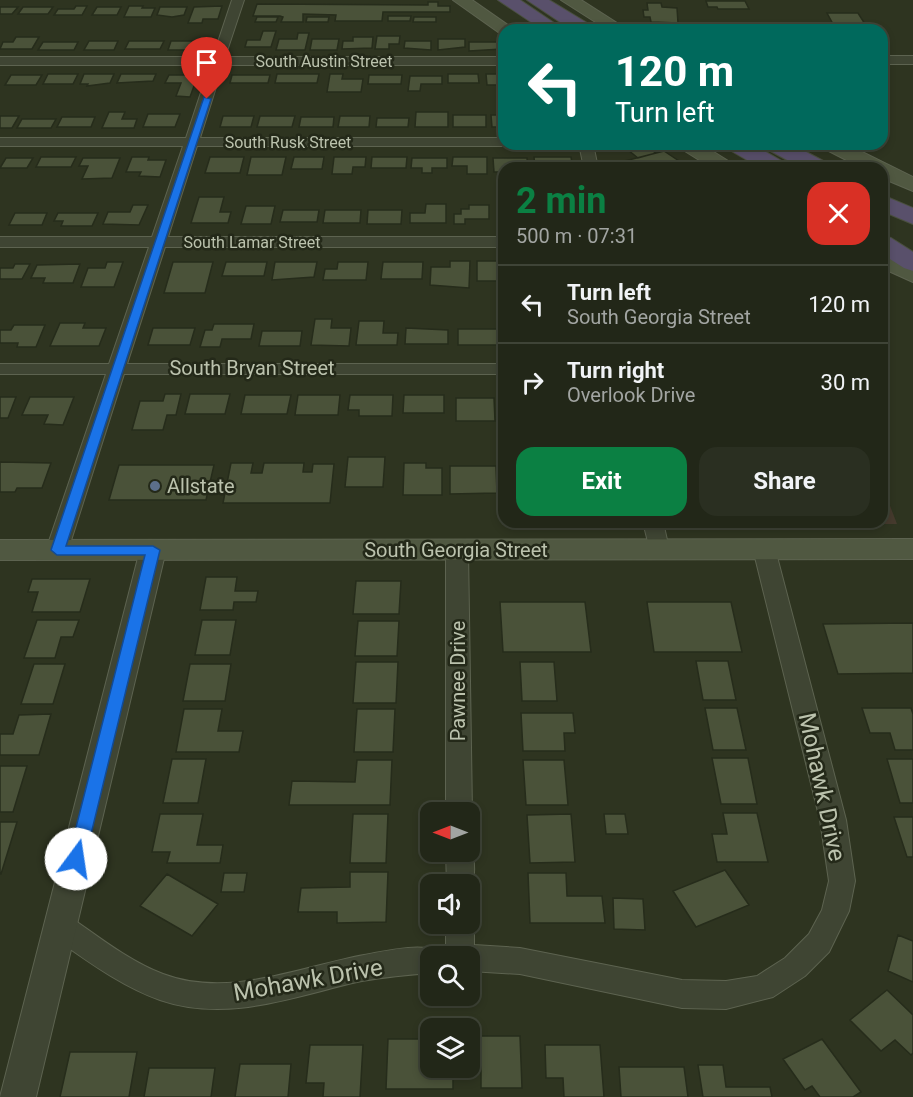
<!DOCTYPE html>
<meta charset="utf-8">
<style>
:root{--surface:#222718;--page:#2a2f21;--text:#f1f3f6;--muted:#a2a5a2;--line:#3f4437;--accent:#0b8043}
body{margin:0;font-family:Roboto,sans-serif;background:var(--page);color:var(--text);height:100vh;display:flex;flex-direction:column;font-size:22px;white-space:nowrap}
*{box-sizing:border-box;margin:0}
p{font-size:20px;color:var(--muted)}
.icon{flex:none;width:33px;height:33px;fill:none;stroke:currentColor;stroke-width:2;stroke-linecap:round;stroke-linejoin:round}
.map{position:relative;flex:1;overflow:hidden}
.panel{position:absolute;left:498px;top:162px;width:390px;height:366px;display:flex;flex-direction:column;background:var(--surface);border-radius:18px;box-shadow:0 3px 9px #0003,0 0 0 2px var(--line)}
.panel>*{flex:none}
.hud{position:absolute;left:498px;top:24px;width:390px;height:126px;border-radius:18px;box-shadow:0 3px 9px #0003,0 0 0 2px var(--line);background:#00695c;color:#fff;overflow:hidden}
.needle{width:39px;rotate:270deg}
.fabs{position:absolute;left:420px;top:802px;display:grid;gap:12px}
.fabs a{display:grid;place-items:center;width:60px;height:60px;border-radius:12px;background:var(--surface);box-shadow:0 3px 9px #0003,0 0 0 2px var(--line);font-size:30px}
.pin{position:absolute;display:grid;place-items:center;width:51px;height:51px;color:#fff;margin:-62px -26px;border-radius:50% 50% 50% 0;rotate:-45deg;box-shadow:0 0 6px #0007}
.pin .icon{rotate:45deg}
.me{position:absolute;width:66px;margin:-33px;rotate:14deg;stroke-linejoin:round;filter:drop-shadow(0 0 4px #0008)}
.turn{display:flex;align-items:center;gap:21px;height:126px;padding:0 18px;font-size:27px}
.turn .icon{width:78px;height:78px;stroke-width:2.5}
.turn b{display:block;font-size:42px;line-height:51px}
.round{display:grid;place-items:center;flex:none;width:63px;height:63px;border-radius:18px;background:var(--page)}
.headline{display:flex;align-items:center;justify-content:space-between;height:102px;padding:0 18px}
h1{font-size:36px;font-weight:700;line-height:45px;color:var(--accent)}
.cta{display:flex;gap:12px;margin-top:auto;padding:12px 18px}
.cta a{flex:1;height:69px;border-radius:18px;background:var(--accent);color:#fff;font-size:24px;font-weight:700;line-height:69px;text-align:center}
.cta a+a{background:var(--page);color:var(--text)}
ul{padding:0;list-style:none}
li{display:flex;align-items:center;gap:18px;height:78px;padding:0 18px;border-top:2px solid var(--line)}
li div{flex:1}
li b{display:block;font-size:22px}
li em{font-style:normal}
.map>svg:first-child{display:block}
.green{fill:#453a2d}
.building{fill:#4a5239;stroke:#262c1b;stroke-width:1.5}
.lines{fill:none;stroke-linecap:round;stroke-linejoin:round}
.minor-casing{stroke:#5d6350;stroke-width:2}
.tertiary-casing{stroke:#5d6350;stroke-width:2}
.secondary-casing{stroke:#5d6350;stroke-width:2}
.motorway-casing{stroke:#4a503e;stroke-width:2}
.minor{fill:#3f4533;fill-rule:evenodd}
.tertiary{fill:#3f4533;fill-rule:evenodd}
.secondary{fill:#505841;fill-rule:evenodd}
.motorway{fill:#59506b;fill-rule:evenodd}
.route{fill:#1a73e8;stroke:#114b97;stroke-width:1.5}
.service-dot{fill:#5c6f8a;stroke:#242919;stroke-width:2}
.labels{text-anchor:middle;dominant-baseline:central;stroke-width:5;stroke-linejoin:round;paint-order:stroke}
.far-street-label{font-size:16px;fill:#bbc2ad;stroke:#242919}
.street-label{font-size:20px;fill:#bbc2ad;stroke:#242919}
.poi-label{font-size:20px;fill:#bbc2ad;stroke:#242919;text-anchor:start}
.near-street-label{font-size:24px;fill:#bbc2ad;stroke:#242919}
</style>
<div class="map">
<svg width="913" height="1097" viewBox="0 0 913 1097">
<rect width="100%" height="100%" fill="#2e3420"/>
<path class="green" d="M882,485L897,524H682L679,522H882Z"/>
<path class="building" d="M706,1H745L749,9H718L717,7H708Z
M428,2H438V6H450V12H383L382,21H335L336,15L303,14V22H281L283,17L280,16H253L257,4L428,5Z
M647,3H661L662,7L677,8L678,23L651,22L650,17H644L643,10H648Z
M76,6H87L82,15H54L58,9H74Z
M129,6H143L142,8H155L151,17H124Z
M222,6L218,19H203L202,23H188L194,7Z
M0,7H18L12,14H0Z
M23,7H53L48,14H18Z
M97,7H121L117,15H92Z
M160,7H187L184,15L172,17L157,15Z
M827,13H858L865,24H833Z
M388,16H411L410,21H388Z
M257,17H278L276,22H255Z
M307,17H329L328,22H306Z
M414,17H436V22H413Z
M734,27L735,30H653L652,28Z
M263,31H276L271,47H245L247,40H260Z
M298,33H309L305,50H276L279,39H297Z
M377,36H400L399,44H389V49H375Z
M16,37H39L32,49H0L3,42H13Z
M353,37H373L372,48L342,49L343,41H353Z
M312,39H339L337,50H310Z
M438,39H465V47L438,50Z
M89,41H118L114,50H84Z
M129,41H164L160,49H125Z
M171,41H207L204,50H168Z
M405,41H431V50L404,48Z
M43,42H78L74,50H38Z
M469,42H502V49L469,51Z
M48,74H78L73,84H43Z
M84,74H114L110,83L87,86L88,84H80Z
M121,74H156L153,81L117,83Z
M277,74H319L317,83H275Z
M330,74H343L342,79H363L361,92H327Z
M448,74H478L479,83H448Z
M486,74H504L503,85H487Z
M11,75H42L36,85H5Z
M169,75H198L190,97L176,96L181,83H165Z
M232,75H270L268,83H230Z
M369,75H402L401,84H368Z
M410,76H442V84H421L420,91H408Z
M109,112H125L122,119H137L134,128H102Z
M416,112H448V127H415Z
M148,114H180L175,127H143Z
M453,115H486V127H453Z
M491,115H504V127H492Z
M0,116H19L12,128H0Z
M223,116H254L251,127H220Z
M260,116H295L292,127H257Z
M340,116H370L369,127H338Z
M62,117H95L91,127H57Z
M301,117H334L333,127H299Z
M377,118H409L408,127H376Z
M22,119H56L51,128H17Z
M620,144H643L645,146L628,150Z
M645,146L656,153L638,158L628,150Z
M664,151L685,165L675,168H617L613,164Z
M41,157H76L71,167H36Z
M132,157H149L148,160H166L160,177L139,176L141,172H126Z
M210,157H244L240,173H205Z
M251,157H286L282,175H247Z
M294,157H324L322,169H291Z
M334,157H366L365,167H353L352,174H332Z
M372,157H407L406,168H371Z
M453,157H487V174H467V166H452Z
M534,157H571L573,168H535Z
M6,158H33L27,168H0Z
M83,158H120L112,178L82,179L88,166H79Z
M412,158H447V168H432V173H422V168H411Z
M493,158H527L528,168H504V172H494Z
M199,197H224L220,212H231L228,223H191Z
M426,204H446V223H410V213H425Z
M133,205H148L139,225L103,224L108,212H130Z
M469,205H489V219H465V224H454V214H461V209H469Z
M246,206H275L271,224H241Z
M283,210H319L317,222H280Z
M325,210H361L360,223H323Z
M368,210H402L401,224H367Z
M15,213H47L42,225H9Z
M58,213H98L92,226H61L63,221H54Z
M450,261H470L469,288L430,285L431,267H450Z
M477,261H504V281H477Z
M107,262H123L114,287H81L88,268H105Z
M173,262H213L205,293H164Z
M226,262H267L264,276H222Z
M275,262H317L314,277L272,280Z
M338,262H368L366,280H323L325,269H337Z
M383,262H423L422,279H381Z
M15,264H30L22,279H0V268H13Z
M80,264L73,283H43L45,278H31L37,265Z
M315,319H332L331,328H351L349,346L311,345Z
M359,321H384L383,333H398L397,345H356Z
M60,323H85L83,328H106L99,346H50Z
M214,324H254L251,339H222L220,347H200L205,330H212Z
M14,325H45L36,347H17L18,343H0V330H11Z
M153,328H195L190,345H148Z
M406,328L448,330V344H405Z
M458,329H498L499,345H458Z
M262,331H302L300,346H259Z
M165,394H181L176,415H167L163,430H132L140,401H163Z
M190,394H230L225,414H185Z
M245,395H291L287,414H241Z
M298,395H340L338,415H295Z
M350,395H393L392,416H359V410H348Z
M404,395H444V413H403Z
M0,397H16L8,418H0Z
M30,397H74L63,425L44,424L48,415H22Z
M456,398H494L495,421H456Z
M348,457H385L383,487H345Z
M0,462L51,463L42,488H17L15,492H0Z
M231,463H253L251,473H262L264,463H304L303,472H312L313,464H334L330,503H223Z
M404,463H426V468H442V495H403Z
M119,465H214L206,500H109Z
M450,466H496L497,493L450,494Z
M206,577H237L235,591H258L256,602H234L233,610H200Z
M32,579H90L80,612H32L38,592H28Z
M356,581H401L399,614H353Z
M500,602H585L591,652H503Z
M647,602H731L742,652H654Z
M37,620H79L73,637H61L55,658H24Z
M202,620H236L230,655H195Z
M358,621H399L397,656H355Z
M913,623V673L838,674L823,624Z
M696,661H728L736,700H703Z
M356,662H398L396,703H353Z
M520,662H554L557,701H522Z
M34,664H65L53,704H21Z
M190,664H231L225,701H183Z
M705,708H737L746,750H713Z
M862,708H911L913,714V750H895L890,733H870Z
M184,709H222L218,731H243L239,752H176Z
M357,709H395L393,752H354Z
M521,713H573L575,733H564L565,751H523Z
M51,714L39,755H0V734H13L19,715Z
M712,758H748L757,804H721Z
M172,759H206L198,803H163Z
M887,759H913V803H900Z
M357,760H392L390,805H289L292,781L355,782Z
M523,760H564L568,805H526Z
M0,766H27L13,812H0Z
M723,813H757L768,862H717L712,834H727Z
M160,814H203L197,845H223L220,863H167L170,852H152Z
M353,814H388L386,863H350Z
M571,814L575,862L530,863L527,815Z
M604,814H625L628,834H606Z
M894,817H913V857H907Z
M0,822H17L1,874H0Z
M725,870L749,905L696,927L673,891Z
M350,872H388L386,922L337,923V912H298L301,888L350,887Z
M224,873H247L244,892H221Z
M528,873H566L567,896H602L605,923H530Z
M167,874L218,904L192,936L140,906Z
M613,898L643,899L645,930L614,929Z
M898,935L913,941V982L888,971Z
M887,990L913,1015V1053L911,1055L895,1040L881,1051L850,1020Z
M470,1036H520L522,1088H481V1065H470Z
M388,1039H430V1068H453V1089H386Z
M822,1039L861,1092L853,1097H820L812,1086L805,1090L783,1059Z
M310,1045H363L360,1097H323L324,1083H306Z
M545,1045H600L604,1097H564L563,1078H546Z
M70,1052H137L129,1097H60Z
M240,1064H291L288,1097H235Z
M698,1065H723L726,1087H770L772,1097H703Z
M619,1067H684L688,1097H621Z
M149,1068H215L211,1097H144Z"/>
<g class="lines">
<defs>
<path id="minor" d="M232,0H244L225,57H504V65H223L200,138H504V144H510L504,146H197L168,237H504V247H165L127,364H504V374H124L68,550L64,555L57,557L50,555L46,550L106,374H0V364H109L149,247H0V237H152L183,146H0V138H186L210,65H0V57H213Z
M882,56H913V64H882Z
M579,144H593L598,168H584Z
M643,522H663L669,549L665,554L658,556L651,554Z
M764,542L771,544L775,549L846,820L855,881L849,911L829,952L805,976L773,997L726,1009L682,1008L520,974L470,971V957H446V924H470V915L474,924V945L520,948L682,980L726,981L757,976L785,958L809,934L822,910L829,881L820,820L753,549L757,544Z
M457,543L464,545L468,550L472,813L470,818V813H446V550L450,545Z
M470,846C476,859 475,881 470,893V885H447L446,852H470Z
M60,914L70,917C99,937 129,961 163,974C229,999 299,967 364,955C387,951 418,943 440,951L443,957H430V973C406,975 381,977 357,982C292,997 227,1023 160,1000C120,986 85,959 50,935L46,926L50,917Z"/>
<path id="tertiary" d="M153,541L162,544L166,550L36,1097H0L140,550L144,544Z"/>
<path id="secondary" d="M453,0H472L515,30H504V34H501Z
M561,0H581L628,30H608Z
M677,144H701L733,164L736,168H712L680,148Z
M820,144H846L913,177V191L882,178V168H862L823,148Z
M882,252L913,266V282L882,268Z
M913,539V559L0,560V540Z"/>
<path id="motorway" d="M498,0H520L560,27L558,30H543Z
M527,0H549L592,26L594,30H572Z
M725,144H752L785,163L788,168H761L728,149Z
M764,144H791L827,163L830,168H802L767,149Z
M882,195L913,208V224L882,211Z
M882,236L891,238L913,252V271L904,268L882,254Z"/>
</defs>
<use href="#minor" class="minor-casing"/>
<use href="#tertiary" class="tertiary-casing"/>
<use href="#secondary" class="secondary-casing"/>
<use href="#motorway" class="motorway-casing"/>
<use href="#minor" class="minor"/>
<use href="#tertiary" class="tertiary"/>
<use href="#secondary" class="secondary"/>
<use href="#motorway" class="motorway"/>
</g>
<path class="route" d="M204,97L211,99L66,546H153L160,550L85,859L82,864L76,867L70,864L68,859L145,555H57L51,550Z"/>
<circle class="service-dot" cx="155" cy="486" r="6"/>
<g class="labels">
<g class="far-street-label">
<text x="324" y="61">South Austin Street</text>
<text x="288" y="142">South Rusk Street</text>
<text x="252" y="242">South Lamar Street</text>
</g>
<g class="street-label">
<text x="252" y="368">South Bryan Street</text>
<text x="456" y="550">South Georgia Street</text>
<text transform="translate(458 681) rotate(-90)">Pawnee Drive</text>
</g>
<g class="poi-label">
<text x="167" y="486">Allstate</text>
</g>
<g class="near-street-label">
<text transform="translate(822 787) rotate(78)">Mohawk Drive</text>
<text transform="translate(308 980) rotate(-10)">Mohawk Drive</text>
</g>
</g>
</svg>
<div class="fabs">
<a><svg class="needle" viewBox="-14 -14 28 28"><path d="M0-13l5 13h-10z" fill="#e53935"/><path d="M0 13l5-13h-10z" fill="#a2a5a2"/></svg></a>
<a><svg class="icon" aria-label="sound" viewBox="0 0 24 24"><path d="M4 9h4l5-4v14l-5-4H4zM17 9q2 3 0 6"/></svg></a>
<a><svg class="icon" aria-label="search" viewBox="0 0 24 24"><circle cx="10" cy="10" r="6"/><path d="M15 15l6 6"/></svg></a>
<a><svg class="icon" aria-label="layers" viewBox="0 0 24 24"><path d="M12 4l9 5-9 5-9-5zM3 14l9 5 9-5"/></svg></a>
</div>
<div class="pin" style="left:207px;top:99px;background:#d93025"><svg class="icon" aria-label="arrive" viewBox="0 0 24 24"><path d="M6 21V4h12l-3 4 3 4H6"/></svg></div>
<svg class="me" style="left:76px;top:859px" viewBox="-20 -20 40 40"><circle r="19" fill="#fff"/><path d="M0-13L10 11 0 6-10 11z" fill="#1a73e8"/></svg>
<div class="hud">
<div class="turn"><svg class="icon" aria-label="left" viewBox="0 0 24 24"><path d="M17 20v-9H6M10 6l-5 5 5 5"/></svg><div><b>120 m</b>Turn left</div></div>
</div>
<section class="panel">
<div class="headline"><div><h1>2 min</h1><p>500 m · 07:31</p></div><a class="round" style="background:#d93025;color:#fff"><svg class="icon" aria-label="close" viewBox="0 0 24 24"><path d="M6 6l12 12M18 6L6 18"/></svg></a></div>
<ul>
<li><svg class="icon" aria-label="left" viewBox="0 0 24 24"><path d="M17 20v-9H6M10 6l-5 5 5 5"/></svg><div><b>Turn left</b><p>South Georgia Street</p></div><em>120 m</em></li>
<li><svg class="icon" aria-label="right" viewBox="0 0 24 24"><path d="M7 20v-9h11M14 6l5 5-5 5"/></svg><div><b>Turn right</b><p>Overlook Drive</p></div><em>30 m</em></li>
</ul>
<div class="cta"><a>Exit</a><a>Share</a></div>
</section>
</div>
